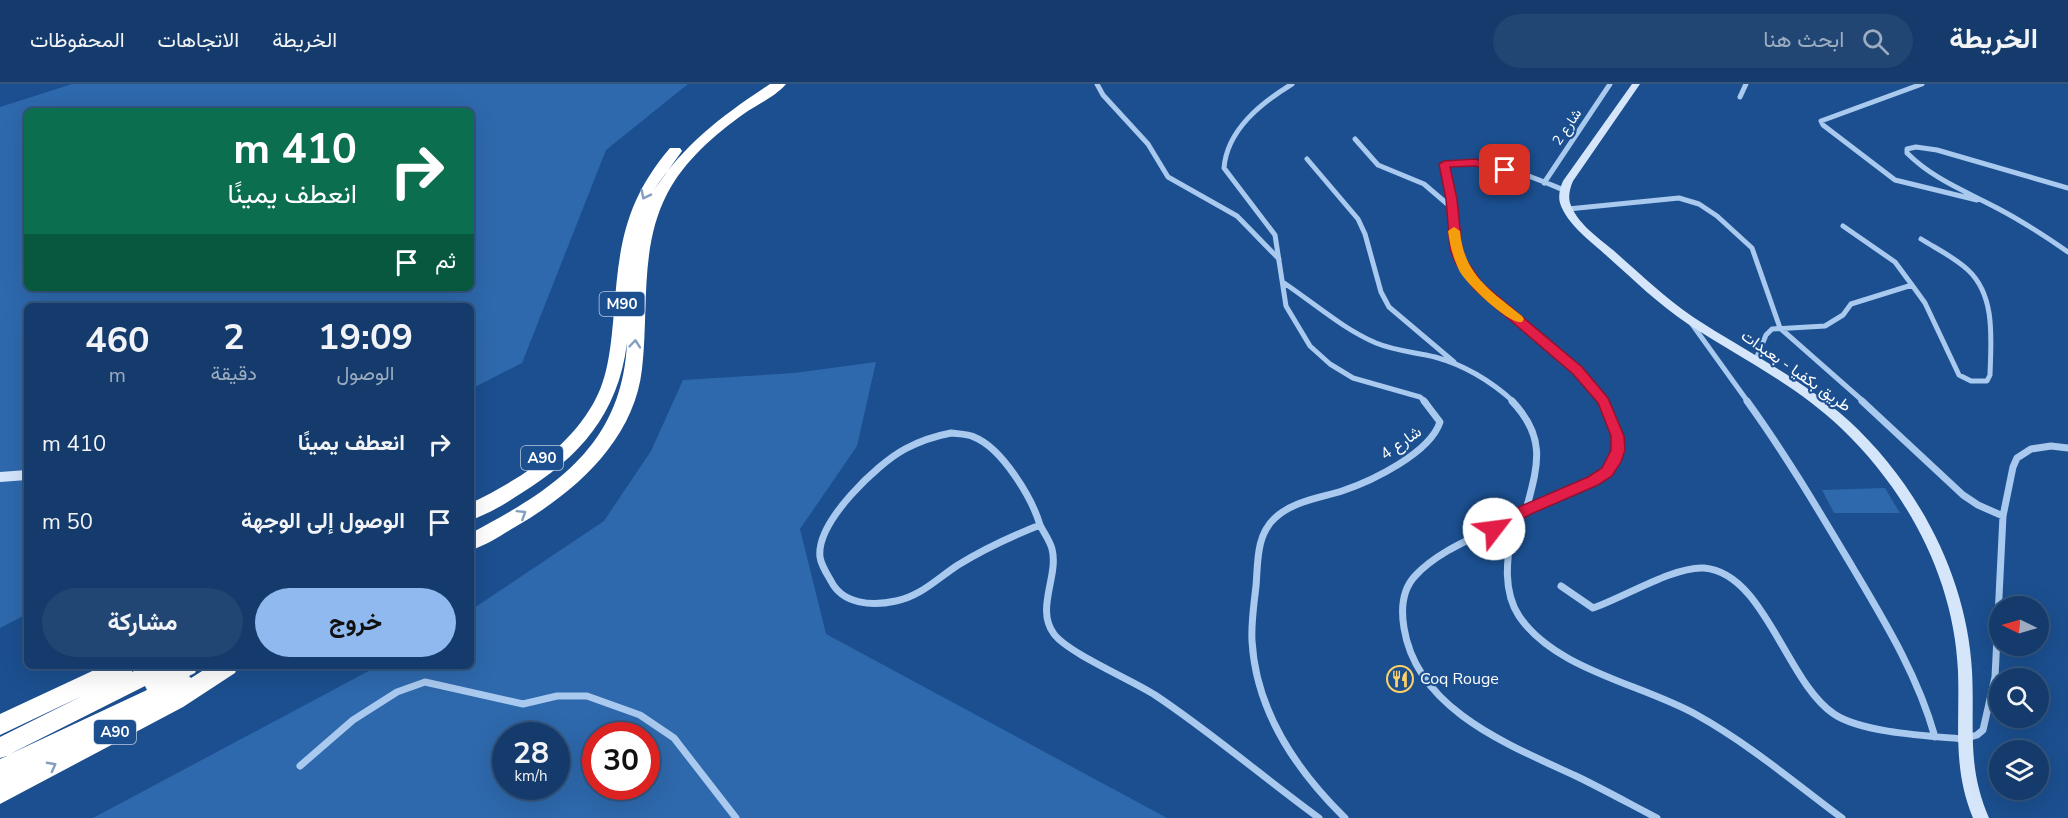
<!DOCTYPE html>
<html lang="ar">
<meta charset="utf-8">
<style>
:root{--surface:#143b6b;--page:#214673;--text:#f1f3f6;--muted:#9dadc1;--line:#33557e;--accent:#90b9f0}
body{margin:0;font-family:"Nunito Sans",Vazirmatn,sans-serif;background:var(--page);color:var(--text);direction:rtl;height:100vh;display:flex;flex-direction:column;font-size:22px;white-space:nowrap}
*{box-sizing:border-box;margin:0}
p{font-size:20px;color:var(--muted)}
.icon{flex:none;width:33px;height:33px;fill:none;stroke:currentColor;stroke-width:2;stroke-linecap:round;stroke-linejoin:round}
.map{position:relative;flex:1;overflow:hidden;direction:ltr}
.details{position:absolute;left:24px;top:219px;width:450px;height:366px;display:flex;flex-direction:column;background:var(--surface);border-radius:9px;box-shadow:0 6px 24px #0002,0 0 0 2px var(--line);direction:rtl}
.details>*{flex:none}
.banner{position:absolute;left:24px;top:24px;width:450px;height:183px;border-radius:9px;box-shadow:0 6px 24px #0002,0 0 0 2px var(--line);direction:rtl;background:#0b6e4f;color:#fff;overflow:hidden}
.needle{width:39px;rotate:275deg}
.fabs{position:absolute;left:1989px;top:512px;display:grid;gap:12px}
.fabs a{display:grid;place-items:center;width:60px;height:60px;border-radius:50%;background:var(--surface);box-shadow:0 6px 24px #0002,0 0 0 2px var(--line);font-size:30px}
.speed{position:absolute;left:492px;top:638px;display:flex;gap:12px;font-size:30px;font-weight:700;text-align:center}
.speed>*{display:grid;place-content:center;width:78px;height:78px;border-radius:50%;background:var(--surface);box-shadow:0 6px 24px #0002,0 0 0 2px var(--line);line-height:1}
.speed small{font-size:15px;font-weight:400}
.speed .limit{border:9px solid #d22;background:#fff;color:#111}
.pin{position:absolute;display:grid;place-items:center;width:51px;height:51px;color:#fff;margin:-26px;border-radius:12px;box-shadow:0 3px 9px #0006}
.me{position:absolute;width:66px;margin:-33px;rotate:60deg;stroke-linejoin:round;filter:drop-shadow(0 0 4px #0008)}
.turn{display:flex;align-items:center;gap:21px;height:126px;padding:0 18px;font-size:27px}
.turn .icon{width:78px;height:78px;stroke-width:2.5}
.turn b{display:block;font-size:42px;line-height:51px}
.then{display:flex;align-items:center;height:57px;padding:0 18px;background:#0003;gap:12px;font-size:22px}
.eta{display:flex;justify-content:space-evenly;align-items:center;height:102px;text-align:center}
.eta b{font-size:36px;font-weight:700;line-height:42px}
.primary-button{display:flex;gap:12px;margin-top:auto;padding:12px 18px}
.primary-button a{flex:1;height:69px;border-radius:36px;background:var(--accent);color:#111;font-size:24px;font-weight:700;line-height:69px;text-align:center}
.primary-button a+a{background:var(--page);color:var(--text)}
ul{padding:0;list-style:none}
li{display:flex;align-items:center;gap:18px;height:78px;padding:0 18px}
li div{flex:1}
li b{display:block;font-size:22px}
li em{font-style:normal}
header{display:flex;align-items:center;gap:36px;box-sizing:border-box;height:84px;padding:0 30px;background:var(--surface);border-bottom:2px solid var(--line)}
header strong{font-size:28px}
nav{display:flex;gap:33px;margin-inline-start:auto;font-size:21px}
.search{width:420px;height:54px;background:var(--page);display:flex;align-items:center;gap:15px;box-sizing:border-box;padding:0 21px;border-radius:33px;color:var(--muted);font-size:22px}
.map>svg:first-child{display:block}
.green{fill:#2e69ad;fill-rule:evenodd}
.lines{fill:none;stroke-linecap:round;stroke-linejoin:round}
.minor-far1{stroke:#a9c9ee;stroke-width:5}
.minor{stroke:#a9c9ee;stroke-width:7}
.secondary{fill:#d6e6fa;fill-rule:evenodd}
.motorway{fill:#fff;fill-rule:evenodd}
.oneway{stroke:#829ec1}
.route{fill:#e11d48;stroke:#92132f;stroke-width:1.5}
.slow{fill:#f59e0b}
.labels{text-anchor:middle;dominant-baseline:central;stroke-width:4.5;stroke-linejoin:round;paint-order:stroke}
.far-street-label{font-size:14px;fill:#fff;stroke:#1b4f8f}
.shield{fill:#1b4f8f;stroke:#bbcadd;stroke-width:1.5}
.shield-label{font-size:15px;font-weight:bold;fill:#fff}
.street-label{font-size:16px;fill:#fff;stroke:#1b4f8f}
.poi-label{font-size:16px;fill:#fff;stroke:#1b4f8f;text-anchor:start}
</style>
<header>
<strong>الخريطة</strong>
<div class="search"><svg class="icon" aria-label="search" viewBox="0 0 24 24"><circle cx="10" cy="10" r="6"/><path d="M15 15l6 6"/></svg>ابحث هنا</div>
<nav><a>الخريطة</a><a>الاتجاهات</a><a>المحفوظات</a></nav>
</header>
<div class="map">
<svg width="2068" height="734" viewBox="0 0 2068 734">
<rect width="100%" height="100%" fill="#1b4f8f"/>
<path class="green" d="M72,0H688L606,66L522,279L471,305V222H27V530L0,544V23ZM27,27H471V204H27Z
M876,278L857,362L800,445L826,550L1167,734H93L378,582H471V526L604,437L651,367L683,296L794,289ZM506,651H556V702H506ZM596,651H646V702H596Z
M1885,404L1900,429H1834L1822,406Z"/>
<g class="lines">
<path class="minor-far1" d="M1097,0L1103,11L1148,60L1168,93L1237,132L1279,175
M1292,0C1261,19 1227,46 1224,84L1275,151L1286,222L1310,262L1330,280L1353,294L1420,313L1426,318
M1922,0L1821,37L1823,41L1895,96L1977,116
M1740,13L1746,0
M1355,55L1378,81L1424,100L1452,124
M1307,75L1358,135L1365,150L1381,208L1389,223L1454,278
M1544,99L1610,0
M2068,104L1937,66L1916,63L1907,65V69C1933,95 1965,107 1997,124C2022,137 2045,152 2068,168
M1564,106C1532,93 1477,68 1443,82L1451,113L1456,163L1466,188L1484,208L1570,279L1595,305L1604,318
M1568,125L1679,114L1699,120L1717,132L1752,164L1780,244L1864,318
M1284,199C1314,219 1343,245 1376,259C1395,267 1415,268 1435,273C1464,281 1492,298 1514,318
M1912,201L1925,219L1959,291L1971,297H1987L1990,291C1991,256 1996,212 1968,186C1954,173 1937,165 1921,155
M1689,236L1748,318
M1756,275L1766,251L1772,245L1825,242L1843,231L1851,220L1912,201L1895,178L1843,142"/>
<path class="minor" d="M1512,317C1547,354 1538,381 1526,426
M1603,317C1622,347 1619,357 1607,388L1513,434C1509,466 1500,503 1519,532C1555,586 1642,600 1697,631C1749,660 1795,699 1842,734
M1747,317C1786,371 1819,427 1853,484C1885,538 1918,592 1935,653
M1862,317L1963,411L1978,421L2003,432
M951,349C959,350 968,350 974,353C1002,364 1032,414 1040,441C1012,452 984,465 958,481C938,494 921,512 896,517C873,522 843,521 831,497C827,490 821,481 820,473C816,438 877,380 905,365C920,357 935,352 951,349Z
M1513,434C1481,451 1440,465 1415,492C1402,506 1401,526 1404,544C1417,626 1509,661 1576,692C1603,705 1630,720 1657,734
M1040,441C1044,449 1050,457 1052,465C1059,492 1035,525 1054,550C1068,569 1132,596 1155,611C1212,649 1264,694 1319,734
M1561,502L1593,524C1623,514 1674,482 1704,484C1765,489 1786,598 1834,630C1862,649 1930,652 1964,655L1977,651L1983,646L1995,593L2003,432L2013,383L2017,374L2031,365L2051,362L2068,364
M300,682L353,636L397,608L425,598L523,620L557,612H587L640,631L674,654L736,734
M1345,734C1296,686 1256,627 1252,557C1251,538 1254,520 1256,502C1258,479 1256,451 1275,434C1293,417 1320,414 1342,407C1372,397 1430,369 1440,338L1424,317"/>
<path class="secondary" d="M1632,0H1640L1573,97C1570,104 1568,112 1570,119C1576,138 1598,154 1613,166C1639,189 1664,213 1693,233C1745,267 1801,294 1848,336C1917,399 1967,492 1972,587C1975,642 1966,681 1989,734H1973C1952,683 1960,640 1958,587C1954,494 1907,407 1841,344C1796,301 1739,273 1688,240C1658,220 1634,196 1608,173C1592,158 1567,141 1560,119C1558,112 1560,104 1563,97Z
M27,386V396L0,398V388Z"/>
<path class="motorway" d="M770,0H786C776,12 758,20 745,29C715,50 684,77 667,110C639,164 649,227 642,285C634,357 574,409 515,443C501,451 487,461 471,466V449C555,405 622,361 627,259C618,330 580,373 520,410C505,420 488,430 471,436V419C518,396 566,367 593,320C609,293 611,259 614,228C619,161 625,117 670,64H680L682,67L654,106C684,60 724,30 770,0Z
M103,582H134L132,588L143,582H198L195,589L189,592L191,594L210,582H238L235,589L183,623L0,720V697L4,695L0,697V675L7,672L0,674V653L82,612L0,651V630ZM145,602L147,606L10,670Z"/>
</g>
<defs><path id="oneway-chevron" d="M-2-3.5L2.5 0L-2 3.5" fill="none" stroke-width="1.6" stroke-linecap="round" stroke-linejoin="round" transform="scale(1.5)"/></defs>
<g class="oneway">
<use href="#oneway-chevron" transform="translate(645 111) rotate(116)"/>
<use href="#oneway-chevron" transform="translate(635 260) rotate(-85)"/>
<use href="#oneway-chevron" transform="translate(522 430) rotate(-32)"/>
<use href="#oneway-chevron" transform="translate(52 682) rotate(-28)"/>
</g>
<path class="route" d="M1475,75L1508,83L1510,86L1505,89L1475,82L1450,83L1457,115L1462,165L1466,176L1482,199L1582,283L1608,314L1624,352L1625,366L1621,378L1612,392L1598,401L1531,430L1494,451L1488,449L1486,445L1488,441L1521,422L1588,393L1602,384L1611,366V352L1598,319L1573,290L1474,205L1456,180L1450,165L1446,115L1439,80L1444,77Z"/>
<path class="slow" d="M1454,143L1460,147C1464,191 1490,206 1522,232L1524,235L1522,238C1509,241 1467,200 1460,188C1453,174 1450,162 1448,147Z"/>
<defs>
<symbol id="restaurant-ring" viewBox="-11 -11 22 22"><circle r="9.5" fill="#1b4f8f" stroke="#ffd166" stroke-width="1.5"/><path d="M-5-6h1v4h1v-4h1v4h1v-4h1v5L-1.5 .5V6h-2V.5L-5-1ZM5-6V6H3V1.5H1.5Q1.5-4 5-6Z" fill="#ffd166"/></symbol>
</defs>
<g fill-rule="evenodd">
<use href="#restaurant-ring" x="1385" y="580" width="30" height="30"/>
</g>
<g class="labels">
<g class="far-street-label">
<text transform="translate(1567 43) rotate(-56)">شارع 2</text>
</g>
<g class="shield">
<rect x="599.5" y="208" width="45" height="24" rx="4.5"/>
<rect x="521" y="362" width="42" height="24" rx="4.5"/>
<rect x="94" y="636" width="42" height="24" rx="4.5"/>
</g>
<g class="shield-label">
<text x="622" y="220">M90</text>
<text x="542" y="374">A90</text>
<text x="115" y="648">A90</text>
</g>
<g class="street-label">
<text transform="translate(1796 287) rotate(35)">طريق بكفيا - بعبدات</text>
<text transform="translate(1401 359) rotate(-35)">شارع 4</text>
</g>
<g class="poi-label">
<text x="1420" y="595">Coq Rouge</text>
</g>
</g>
</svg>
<div class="fabs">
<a><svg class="needle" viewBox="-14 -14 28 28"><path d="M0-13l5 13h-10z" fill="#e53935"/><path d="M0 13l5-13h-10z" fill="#9dadc1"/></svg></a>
<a><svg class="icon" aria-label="search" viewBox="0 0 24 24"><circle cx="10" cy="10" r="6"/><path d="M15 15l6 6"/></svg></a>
<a><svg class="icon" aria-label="layers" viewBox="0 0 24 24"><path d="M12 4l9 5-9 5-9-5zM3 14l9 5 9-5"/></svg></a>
</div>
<div class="speed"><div>28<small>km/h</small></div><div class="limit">30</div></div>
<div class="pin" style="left:1505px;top:86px;background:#d93025"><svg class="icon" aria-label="arrive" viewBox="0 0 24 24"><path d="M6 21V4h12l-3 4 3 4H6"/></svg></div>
<svg class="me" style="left:1494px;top:445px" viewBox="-20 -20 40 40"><circle r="19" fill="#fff"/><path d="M0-13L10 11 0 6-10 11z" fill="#e11d48"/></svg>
<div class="banner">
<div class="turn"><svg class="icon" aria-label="right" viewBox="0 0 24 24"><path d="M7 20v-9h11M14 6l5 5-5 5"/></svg><div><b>410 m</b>انعطف يمينًا</div></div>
<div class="then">ثم<svg class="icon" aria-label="arrive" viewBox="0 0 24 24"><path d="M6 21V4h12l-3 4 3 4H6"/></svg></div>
</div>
<section class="details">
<div class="eta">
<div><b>19:09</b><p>الوصول</p></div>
<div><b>2</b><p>دقيقة</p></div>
<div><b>460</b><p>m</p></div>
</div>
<ul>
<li><svg class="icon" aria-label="right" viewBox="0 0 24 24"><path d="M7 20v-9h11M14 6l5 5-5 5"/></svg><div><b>انعطف يمينًا</b></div><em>410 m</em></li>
<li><svg class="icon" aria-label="arrive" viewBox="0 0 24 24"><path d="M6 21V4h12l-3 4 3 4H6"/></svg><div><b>الوصول إلى الوجهة</b></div><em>50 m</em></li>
</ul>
<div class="primary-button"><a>خروج</a><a>مشاركة</a></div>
</section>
</div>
